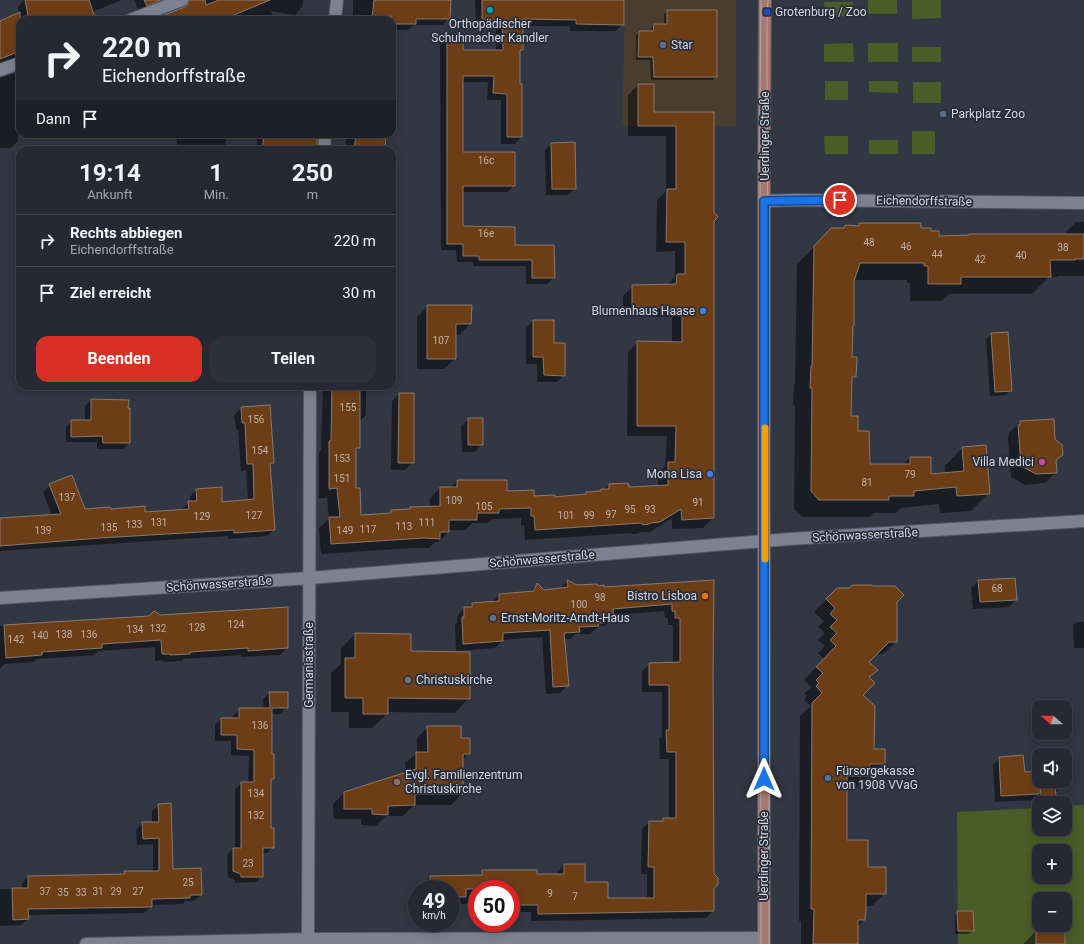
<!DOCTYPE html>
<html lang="de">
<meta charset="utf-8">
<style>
:root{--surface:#262933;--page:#2e313b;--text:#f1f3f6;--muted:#a4a6ac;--line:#42454e;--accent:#d93025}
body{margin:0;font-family:Roboto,sans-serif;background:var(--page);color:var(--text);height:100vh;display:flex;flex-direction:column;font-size:15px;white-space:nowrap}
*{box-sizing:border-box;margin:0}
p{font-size:13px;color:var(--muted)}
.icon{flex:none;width:22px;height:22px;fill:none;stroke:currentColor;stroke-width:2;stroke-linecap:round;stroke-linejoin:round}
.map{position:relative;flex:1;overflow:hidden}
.panel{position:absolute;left:16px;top:146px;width:380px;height:244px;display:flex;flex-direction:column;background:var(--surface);border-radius:12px;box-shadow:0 2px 10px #0003,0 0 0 1px var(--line)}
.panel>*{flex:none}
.guide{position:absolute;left:16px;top:16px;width:380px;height:122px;border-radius:12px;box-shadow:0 2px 10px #0003,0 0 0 1px var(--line);background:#262933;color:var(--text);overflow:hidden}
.needle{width:26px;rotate:290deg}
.buttons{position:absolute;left:1032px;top:700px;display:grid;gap:8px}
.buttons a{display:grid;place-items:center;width:40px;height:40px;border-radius:8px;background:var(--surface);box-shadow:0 2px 10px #0003,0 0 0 1px var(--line);font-size:20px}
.speed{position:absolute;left:408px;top:880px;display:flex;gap:8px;font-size:20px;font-weight:700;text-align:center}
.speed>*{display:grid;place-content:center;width:52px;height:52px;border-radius:50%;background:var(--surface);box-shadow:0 2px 10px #0003,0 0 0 1px var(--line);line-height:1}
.speed small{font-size:10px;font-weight:400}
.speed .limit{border:6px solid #d22;background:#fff;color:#111}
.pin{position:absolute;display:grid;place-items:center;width:34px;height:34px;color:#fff;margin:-17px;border:2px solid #fff;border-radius:50%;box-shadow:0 1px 4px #0007}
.me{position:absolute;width:44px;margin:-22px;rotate:0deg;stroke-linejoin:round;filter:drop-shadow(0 0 3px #0008)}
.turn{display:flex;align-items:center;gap:14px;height:84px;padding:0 20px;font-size:18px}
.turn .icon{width:52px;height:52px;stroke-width:2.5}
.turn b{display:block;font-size:28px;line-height:34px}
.then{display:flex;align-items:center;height:38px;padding:0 20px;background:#0003;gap:8px;font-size:15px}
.eta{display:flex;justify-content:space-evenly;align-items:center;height:68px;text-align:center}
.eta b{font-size:24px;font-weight:700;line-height:28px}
.action{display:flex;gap:8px;margin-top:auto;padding:8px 20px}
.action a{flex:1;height:46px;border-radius:12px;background:var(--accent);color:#fff;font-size:16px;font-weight:700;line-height:46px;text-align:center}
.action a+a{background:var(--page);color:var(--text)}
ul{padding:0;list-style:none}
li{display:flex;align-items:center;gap:12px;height:52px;padding:0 20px;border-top:1px solid var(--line)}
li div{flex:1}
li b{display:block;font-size:15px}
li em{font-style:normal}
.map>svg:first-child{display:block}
.commercial{fill:#493d2d}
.green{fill:#495d28;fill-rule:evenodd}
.shadow{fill:#0007}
.building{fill:#6d3e16;stroke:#88796e}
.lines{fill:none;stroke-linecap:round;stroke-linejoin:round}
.minor-casing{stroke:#525661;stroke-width:14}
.major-casing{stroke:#525661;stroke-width:14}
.minor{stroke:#7c8291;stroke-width:12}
.major{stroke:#a8786f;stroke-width:12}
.tram{stroke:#a5a9b2;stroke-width:1}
.route-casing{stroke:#114b97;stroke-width:10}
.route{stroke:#1a73e8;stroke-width:7}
.slow{stroke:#f59e0b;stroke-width:7}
.culture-dot{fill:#0f9aa8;stroke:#282d3a;stroke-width:1.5}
.transit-dot{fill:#1a4fb4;stroke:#282d3a;stroke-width:1.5}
.service-dot{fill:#5c6f8a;stroke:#282d3a;stroke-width:1.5}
.shop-dot{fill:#3f7fe0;stroke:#282d3a;stroke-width:1.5}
.hotel-dot{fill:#d1479c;stroke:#282d3a;stroke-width:1.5}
.food-dot{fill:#e8710a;stroke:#282d3a;stroke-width:1.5}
.worship-dot{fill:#6b7280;stroke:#282d3a;stroke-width:1.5}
.education-dot{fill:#8d6e63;stroke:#282d3a;stroke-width:1.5}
.labels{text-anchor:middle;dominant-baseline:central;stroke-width:3.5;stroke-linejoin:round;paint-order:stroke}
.number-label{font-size:10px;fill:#bab1ad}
.poi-label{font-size:12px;fill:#d3d7df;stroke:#282d3a;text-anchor:start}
.street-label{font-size:12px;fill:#d3d7df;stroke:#282d3a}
</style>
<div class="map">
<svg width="1084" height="944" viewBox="0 0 1084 944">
<rect width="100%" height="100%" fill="#323744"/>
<path class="commercial" d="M625,0H736V126H622Z"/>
<path class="green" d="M868,0H897V14H868Z
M912,0H941V18L912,19Z
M824,2H853V16L825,17Z
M853,43L854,62H824V44Z
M868,43H898V62H868Z
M912,47H941V62H912Z
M825,81H848V100H825Z
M869,81H898V93L869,92Z
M913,82H941V103H913Z
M912,131H935V154H912Z
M824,136H848V154H825Z
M869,140H898V154H869Z
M1084,805V944H958L957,812L1039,808V829H1065V806ZM1039,851H1065V877H1039ZM1039,899H1065V925H1039Z"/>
<path class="shadow" d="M24,0H122L92,12L95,20H20V56L14,63L0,66V22L19,14L18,7Z
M134,0H171L139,12Z
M177,0H303L302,7L295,15L271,11L274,20H154L183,9L182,4Z
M353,0H450L449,18L443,25H414L408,30H392V20H366V19L353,18Z
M475,0H623V24L616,31H570V26H522V49L519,52V85H521V137L515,144H501V100H487L488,82H462V153L514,185L508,192H462V228L514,246H553L554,278L547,284H526V266H473V262H457L456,250H441L440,44L447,38L462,51H496V26H476Z
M667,11L716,76L713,80H651L650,60H636V35L639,32H651V29L654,25H664V14Z
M20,72L18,141L11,148H0V78Z
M638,85L653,113H713V518L703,528L672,529V518L650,532H640L638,534H632L631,533L525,540L524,525H521V518L492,519L488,523H472L466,530H448V532L438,542H435L429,548H413L321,554L319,528L329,519L327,498H319V452L321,450L323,386H366V415L359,422V447L355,451V489L360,516L388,514L392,511L408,510L410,508L430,507V498L440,488H450L457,481L533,497L554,498L584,496L586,493L599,492L601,490H604L609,485L628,488L658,487V473L665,466L667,436H627L628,352L638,342H672V317H623V296L633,286L667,285L675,277V251L656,252L657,200L666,191V136H628V95Z
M177,134H226L225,150H177Z
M258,134H289L288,150H256Z
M347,134H387L385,150H345Z
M552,144L574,189L568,195H546L545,150Z
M1076,222H1084V276H1058L1057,277H1049L1032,294H949L942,301H910V283H907V280H853V326L852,327L851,358L855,377L851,381L850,417L857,432L869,465H903L910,458L930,475L945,474V466L962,448L989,493L971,511L940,513L939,504L901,508L896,513H874L870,517H802L794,509L795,405H793L794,385L795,383L797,264L832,229H843L857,227L859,224L920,229L930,232L938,237L1063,235Z
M428,306L470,324L459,335H455V359L444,369H417V317Z
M533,321L553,344L564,375L557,382H537V364H526V328Z
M992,334L1011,390L1006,395L990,396L986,339Z
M182,386H203L200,389H182Z
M399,394L413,462L405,470H391L392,401Z
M91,400L129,409V443L123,449H97V442H66V427L72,421H85V406Z
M241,408L273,462L269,466L274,530L267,536L228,539V536L0,551V519L52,516L43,492L50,485L84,510H110L144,513L182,510V509L190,502V497L196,490L221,503L248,501L246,470L241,471L238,429H236L234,415Z
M469,419L482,444L475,452H462L461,426Z
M1020,422L1054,439L1062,455L1055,461L1056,472L1045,483L1025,485L1011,477L1008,437L1009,435V433Z
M568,581L577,586L603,588L713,581V911L706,918L531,921V912H511V889H477V904H453L451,906V889H423L422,884L430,877L478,876L483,871L536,875H557V872L564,865L584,883L607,899H647V874H641L642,829L649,822H661L664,819H669V759H660L659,739L662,737V692H642V671L650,664H673V625H668V618H665L664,611L613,615V618L605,626H600L590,634H575L571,639H564L568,685L560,693L546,694L542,637L503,640L495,648L456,651L455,625L457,623V616L464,608H468L472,604L492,602L499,595L530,592L537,585L544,591L560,588Z
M978,581L1016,599L1009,607L973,609L971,588Z
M837,589L896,602V642L883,654H875L868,662V678L862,695L873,750L884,763L872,776H868L856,788H846V841L885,893L872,906H865L864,920L857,927V944H801V921H799L800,716L811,706L804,700L807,696L804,694L811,687L804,680L824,659L818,653L825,646L818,640L825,633L818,627L824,621L814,612Z
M159,616L287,648L280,655L241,657V655L183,659L182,661L163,662V660L155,661V647L98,651L94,655L37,659L34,662L4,664L0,669V626Z
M1077,622H1084V648H1074L1073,625Z
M355,634L410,652L469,698L455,713L387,712V714L372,728H349V712H331V673L341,664V649Z
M269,693L287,707L280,714H271L273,779L270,781V829L273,847L267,853H262V876L256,882L235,883V880L228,877L227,855L233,849H235V789L242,783H248L249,756L231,755V741H215V725L221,719H233V716L240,709H264L263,699Z
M428,727L460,739L469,753L462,761V794L451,805H414L403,816H386L376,826L361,825V819H334L333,804L344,793L406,774L405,763L417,753V738Z
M1000,758L1024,773L1039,772V781H1057V792L1048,802L1035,803L1034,800L995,802L993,765Z
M159,805L172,870L201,895L194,901H185L183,904L151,905V907L144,913L27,915L28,919L21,925L0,926V889H22V883L28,876L122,875L125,872H153V844L137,845L136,830L143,823H152V811Z
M958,912L973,931L969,934H955V916Z
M1036,931L1064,944H1023Z"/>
<path class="building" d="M25,0H89L96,20H29Z
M144,0H161L147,6Z
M189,0H205L206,5L219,0H270L222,20H152L185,7L188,4Z
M374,0H451L450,19H416V24H392L391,16L372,18Z
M482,0H624V25L576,24V20L523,19V50H520V84H522V137H507V94L493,93L494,76H463V152H515V186H463V226L515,227V245H554L555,278H532V260H479V256H463V244H447V37H463V50H503L502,20L482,19Z
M667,10H717V77H654L653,57H638L639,31H653L654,24H667Z
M20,12V51L0,59V21Z
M638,84H654V112H714V212L718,217L714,221V518L682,520L681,509L660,522L651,523L649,524L643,525L641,523L535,530L534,516H531V508L499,509V513H477V520H449V532H440V539L424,538L331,544L329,517H340L337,488L329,489V441H331L332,386H360V448H356V488H360L361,515L391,513V510L410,509V507L440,506V487H457V480H507V491L534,490V496L555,495V497L586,494V492L601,491V489H609V484L628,483L629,487L668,485V462H675L676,426H637V341L682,342V308L632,307V285L676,284L677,274H685V242H666L667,189H676V126H638Z
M264,134H317V150H262Z
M356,134H386L385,150H354Z
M575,142L576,189H552L551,143Z
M859,223H921V228H931V231H939V236L969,235V234H1084V259H1075V260H1050L1051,277H961V284H928V266H924V263H860L854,281V326H853L852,357H857L856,377H852L851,416H858V431H869L870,464H910V457H931V474L964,471L962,447L986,445L990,494L957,496L956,487L914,491V496H889V500H819L811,491L812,388H810L811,366H812L814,246L831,228H844L845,225L859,226Z
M427,305H472L471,324H456V359H427Z
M533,320H554V343H565V376L544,375L543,357H533Z
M1008,332L1012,391L995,392L991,333Z
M399,393H414V463H398Z
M91,399L129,400L128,408H130V443H103L102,436L71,437V420H91Z
M270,405L274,463H270L275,530L234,533V530L100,538L0,546V518L61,514L49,484L72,475L85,509L110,507L111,509L145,506V512L189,509L188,501H197L196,489L222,487V502L254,499L253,464H247L245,423H242L241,407Z
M468,418H483V445H468Z
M1054,419L1055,439L1062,445L1063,455L1056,460L1057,473L1036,474L1021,466L1018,425H1020V421Z
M1015,578L1017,600L980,602L978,580Z
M567,580L577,585L597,584L598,586L604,585V587L714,580L713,673L714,874L718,878V884L714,889V911L538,914V905H511V889H466V897H451V889H430V876L482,875V870H537V874H564V864H585V882H608V898H654V867H648L649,821H663V818H676V752H667L666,730H669V685H649V663L680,662V618H675V611H672V604L613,609L614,619H605L604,623H598L599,626L579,627L580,632L564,633L569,686L553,687L550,630L503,633V641L463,644L462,617H464V607H472V603L499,601V594L534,591L537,583L544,590L568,587Z
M852,585H872L873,586H895L904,595L897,602V642H889L869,662L878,670L869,677L875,683L863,695L875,706L874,749H885V764H870L869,776H847V840H868V867H886V894H866V915L865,916V920H858V944H813L814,909H811L812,703L822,693L816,686L819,683L816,680L823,673L816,667L836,646L830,640L837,633L830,627L837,620L830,614L835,608L826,599L837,588H849Z
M288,607V648L248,651V648L190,652V654L170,655V654H162L161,640L102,644V648L42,652V655L6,658L4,625L149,616L154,611L160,615Z
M355,633L411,634V651L470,652V699L388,698V714H363V698H345V658H355Z
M269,692H288V708H272V754H274V779H271V828H274V848H263V877H241V874L233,871V848H241V782H254V750L237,749V735H221V718H239V708H270Z
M427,726H461V738H470V754H463V794H415V805L388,806V815L372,814V809H344V792L416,769V752H428Z
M1023,755L1025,772L1039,771V794L1001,796L999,757Z
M1040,781H1055L1056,796L1041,797Z
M171,803L173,869L201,868L202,895H190V898L152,899V907L28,909L29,919L13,920L12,888H28V876L125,874L124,871H159V838L143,839L142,822H159L158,804Z
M957,911H973L974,931H958Z
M1065,929V944H1036V930Z"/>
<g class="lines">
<defs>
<path id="minor" d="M130,20L182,0
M335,20L337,0
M0,70L20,63
M324,150L325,134
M764,201L794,200L1084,203
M0,598L310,578L789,539L1084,521
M86,944L308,939L764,938
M308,944L310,386"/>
<path id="major" d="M764,944V157L765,0"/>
</defs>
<use href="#minor" class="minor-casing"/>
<use href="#major" class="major-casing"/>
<use href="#minor" class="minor"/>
<use href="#major" class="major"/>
<path class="tram" d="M761,0L760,109L761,944
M768,0L767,12L769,657V944"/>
</g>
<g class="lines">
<defs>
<path id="route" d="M764,779V201L840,200"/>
</defs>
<use href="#route" class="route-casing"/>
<use href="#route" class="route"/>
<path class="slow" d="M765,559V428"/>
</g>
<circle class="culture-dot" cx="490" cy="10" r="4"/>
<rect class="transit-dot" x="763" y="8" width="8" height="8" rx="2"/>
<g class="service-dot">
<circle cx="663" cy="45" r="4"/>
<circle cx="943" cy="114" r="4"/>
<circle cx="493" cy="618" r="4"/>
<circle cx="828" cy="778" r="4"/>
</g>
<g class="shop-dot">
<circle cx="703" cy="311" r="4"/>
<circle cx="710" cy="474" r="4"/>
</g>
<circle class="hotel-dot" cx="1042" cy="462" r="4"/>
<circle class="food-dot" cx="705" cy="596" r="4"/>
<circle class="worship-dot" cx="408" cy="680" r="4"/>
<circle class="education-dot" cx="397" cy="782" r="4"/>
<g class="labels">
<g class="number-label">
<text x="486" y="160">16c</text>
<text x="486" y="233">16e</text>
<text x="869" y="242">48</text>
<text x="906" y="246">46</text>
<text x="1063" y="247">38</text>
<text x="937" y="254">44</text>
<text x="1021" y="255">40</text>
<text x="980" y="259">42</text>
<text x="441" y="340">107</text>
<text x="348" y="407">155</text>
<text x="256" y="419">156</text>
<text x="260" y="450">154</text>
<text x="342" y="458">153</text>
<text x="910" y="474">79</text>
<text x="342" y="478">151</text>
<text x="867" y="482">81</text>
<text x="67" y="497">137</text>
<text x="454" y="500">109</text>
<text x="698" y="502">91</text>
<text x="484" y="506">105</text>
<text x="630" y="509">95</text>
<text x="650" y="509">93</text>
<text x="611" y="514">97</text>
<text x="254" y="515">127</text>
<text x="566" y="515">101</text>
<text x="589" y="515">99</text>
<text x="202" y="516">129</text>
<text x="159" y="522">131</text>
<text x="427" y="522">111</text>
<text x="134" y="524">133</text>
<text x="404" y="526">113</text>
<text x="109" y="527">135</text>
<text x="368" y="529">117</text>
<text x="43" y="530">139</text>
<text x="345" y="530">149</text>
<text x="997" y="588">68</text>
<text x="600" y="597">98</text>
<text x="579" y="604">100</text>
<text x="236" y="624">124</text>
<text x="197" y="627">128</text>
<text x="158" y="628">132</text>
<text x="135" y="629">134</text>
<text x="64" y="634">138</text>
<text x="89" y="634">136</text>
<text x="40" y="635">140</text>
<text x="16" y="639">142</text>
<text x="260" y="725">136</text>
<text x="256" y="793">134</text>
<text x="256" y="815">132</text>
<text x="248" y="863">23</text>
<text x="188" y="882">25</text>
<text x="45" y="891">37</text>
<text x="98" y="891">31</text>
<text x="116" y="891">29</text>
<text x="138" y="891">27</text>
<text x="63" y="892">35</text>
<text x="81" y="892">33</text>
<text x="550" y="893">9</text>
<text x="575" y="896">7</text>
</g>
<g class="poi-label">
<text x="775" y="12">Grotenburg / Zoo</text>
<text x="490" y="24" text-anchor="middle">Orthopädischer<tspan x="490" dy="14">Schuhmacher Kandler</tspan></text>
<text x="671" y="45">Star</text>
<text x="951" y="114">Parkplatz Zoo</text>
<text x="695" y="311" text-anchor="end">Blumenhaus Haase</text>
<text x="1034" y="462" text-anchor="end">Villa Medici</text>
<text x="702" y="474" text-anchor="end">Mona Lisa</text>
<text x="697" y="596" text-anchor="end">Bistro Lisboa</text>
<text x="501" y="618">Ernst-Moritz-Arndt-Haus</text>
<text x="416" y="680">Christuskirche</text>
<text x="836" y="771">Fürsorgekasse<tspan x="836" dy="14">von 1908 VVaG</tspan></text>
<text x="405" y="775">Evgl. Familienzentrum<tspan x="405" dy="14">Christuskirche</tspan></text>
</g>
<g class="street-label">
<text transform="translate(765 136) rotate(-90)">Uerdinger Straße</text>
<text transform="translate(924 201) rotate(1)">Eichendorffstraße</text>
<text transform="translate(865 535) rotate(-3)">Schönwasserstraße</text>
<text transform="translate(542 559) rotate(-5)">Schönwasserstraße</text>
<text transform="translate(219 584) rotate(-4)">Schönwasserstraße</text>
<text transform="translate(309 665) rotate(-90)">Germaniastraße</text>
<text transform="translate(764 856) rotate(-90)">Uerdinger Straße</text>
</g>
</g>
</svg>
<div class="buttons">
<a><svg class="needle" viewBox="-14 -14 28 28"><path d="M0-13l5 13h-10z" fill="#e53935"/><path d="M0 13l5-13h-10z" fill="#a4a6ac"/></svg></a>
<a><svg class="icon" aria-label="sound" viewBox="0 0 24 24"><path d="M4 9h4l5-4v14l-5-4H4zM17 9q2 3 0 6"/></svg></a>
<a><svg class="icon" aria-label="layers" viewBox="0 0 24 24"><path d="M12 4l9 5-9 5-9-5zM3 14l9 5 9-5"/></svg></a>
<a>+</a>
<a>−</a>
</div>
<div class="speed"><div>49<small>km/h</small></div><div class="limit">50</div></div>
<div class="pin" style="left:840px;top:200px;background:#d93025"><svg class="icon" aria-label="arrive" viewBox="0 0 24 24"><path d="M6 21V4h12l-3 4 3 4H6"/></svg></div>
<svg class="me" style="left:764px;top:779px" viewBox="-20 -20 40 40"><path d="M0-17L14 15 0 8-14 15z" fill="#1a73e8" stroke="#fff" stroke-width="4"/></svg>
<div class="guide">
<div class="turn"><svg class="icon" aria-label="right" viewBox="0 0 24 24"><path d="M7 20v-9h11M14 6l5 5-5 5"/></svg><div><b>220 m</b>Eichendorffstraße</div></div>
<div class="then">Dann<svg class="icon" aria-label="arrive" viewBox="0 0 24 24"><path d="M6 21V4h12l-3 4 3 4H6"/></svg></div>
</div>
<section class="panel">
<div class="eta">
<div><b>19:14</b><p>Ankunft</p></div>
<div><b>1</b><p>Min.</p></div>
<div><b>250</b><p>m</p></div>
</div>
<ul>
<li><svg class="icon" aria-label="right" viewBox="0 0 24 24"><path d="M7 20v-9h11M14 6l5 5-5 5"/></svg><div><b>Rechts abbiegen</b><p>Eichendorffstraße</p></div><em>220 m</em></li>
<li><svg class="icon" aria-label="arrive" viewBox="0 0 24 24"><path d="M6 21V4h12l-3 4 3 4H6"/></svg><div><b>Ziel erreicht</b></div><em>30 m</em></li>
</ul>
<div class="action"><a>Beenden</a><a>Teilen</a></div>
</section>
</div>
